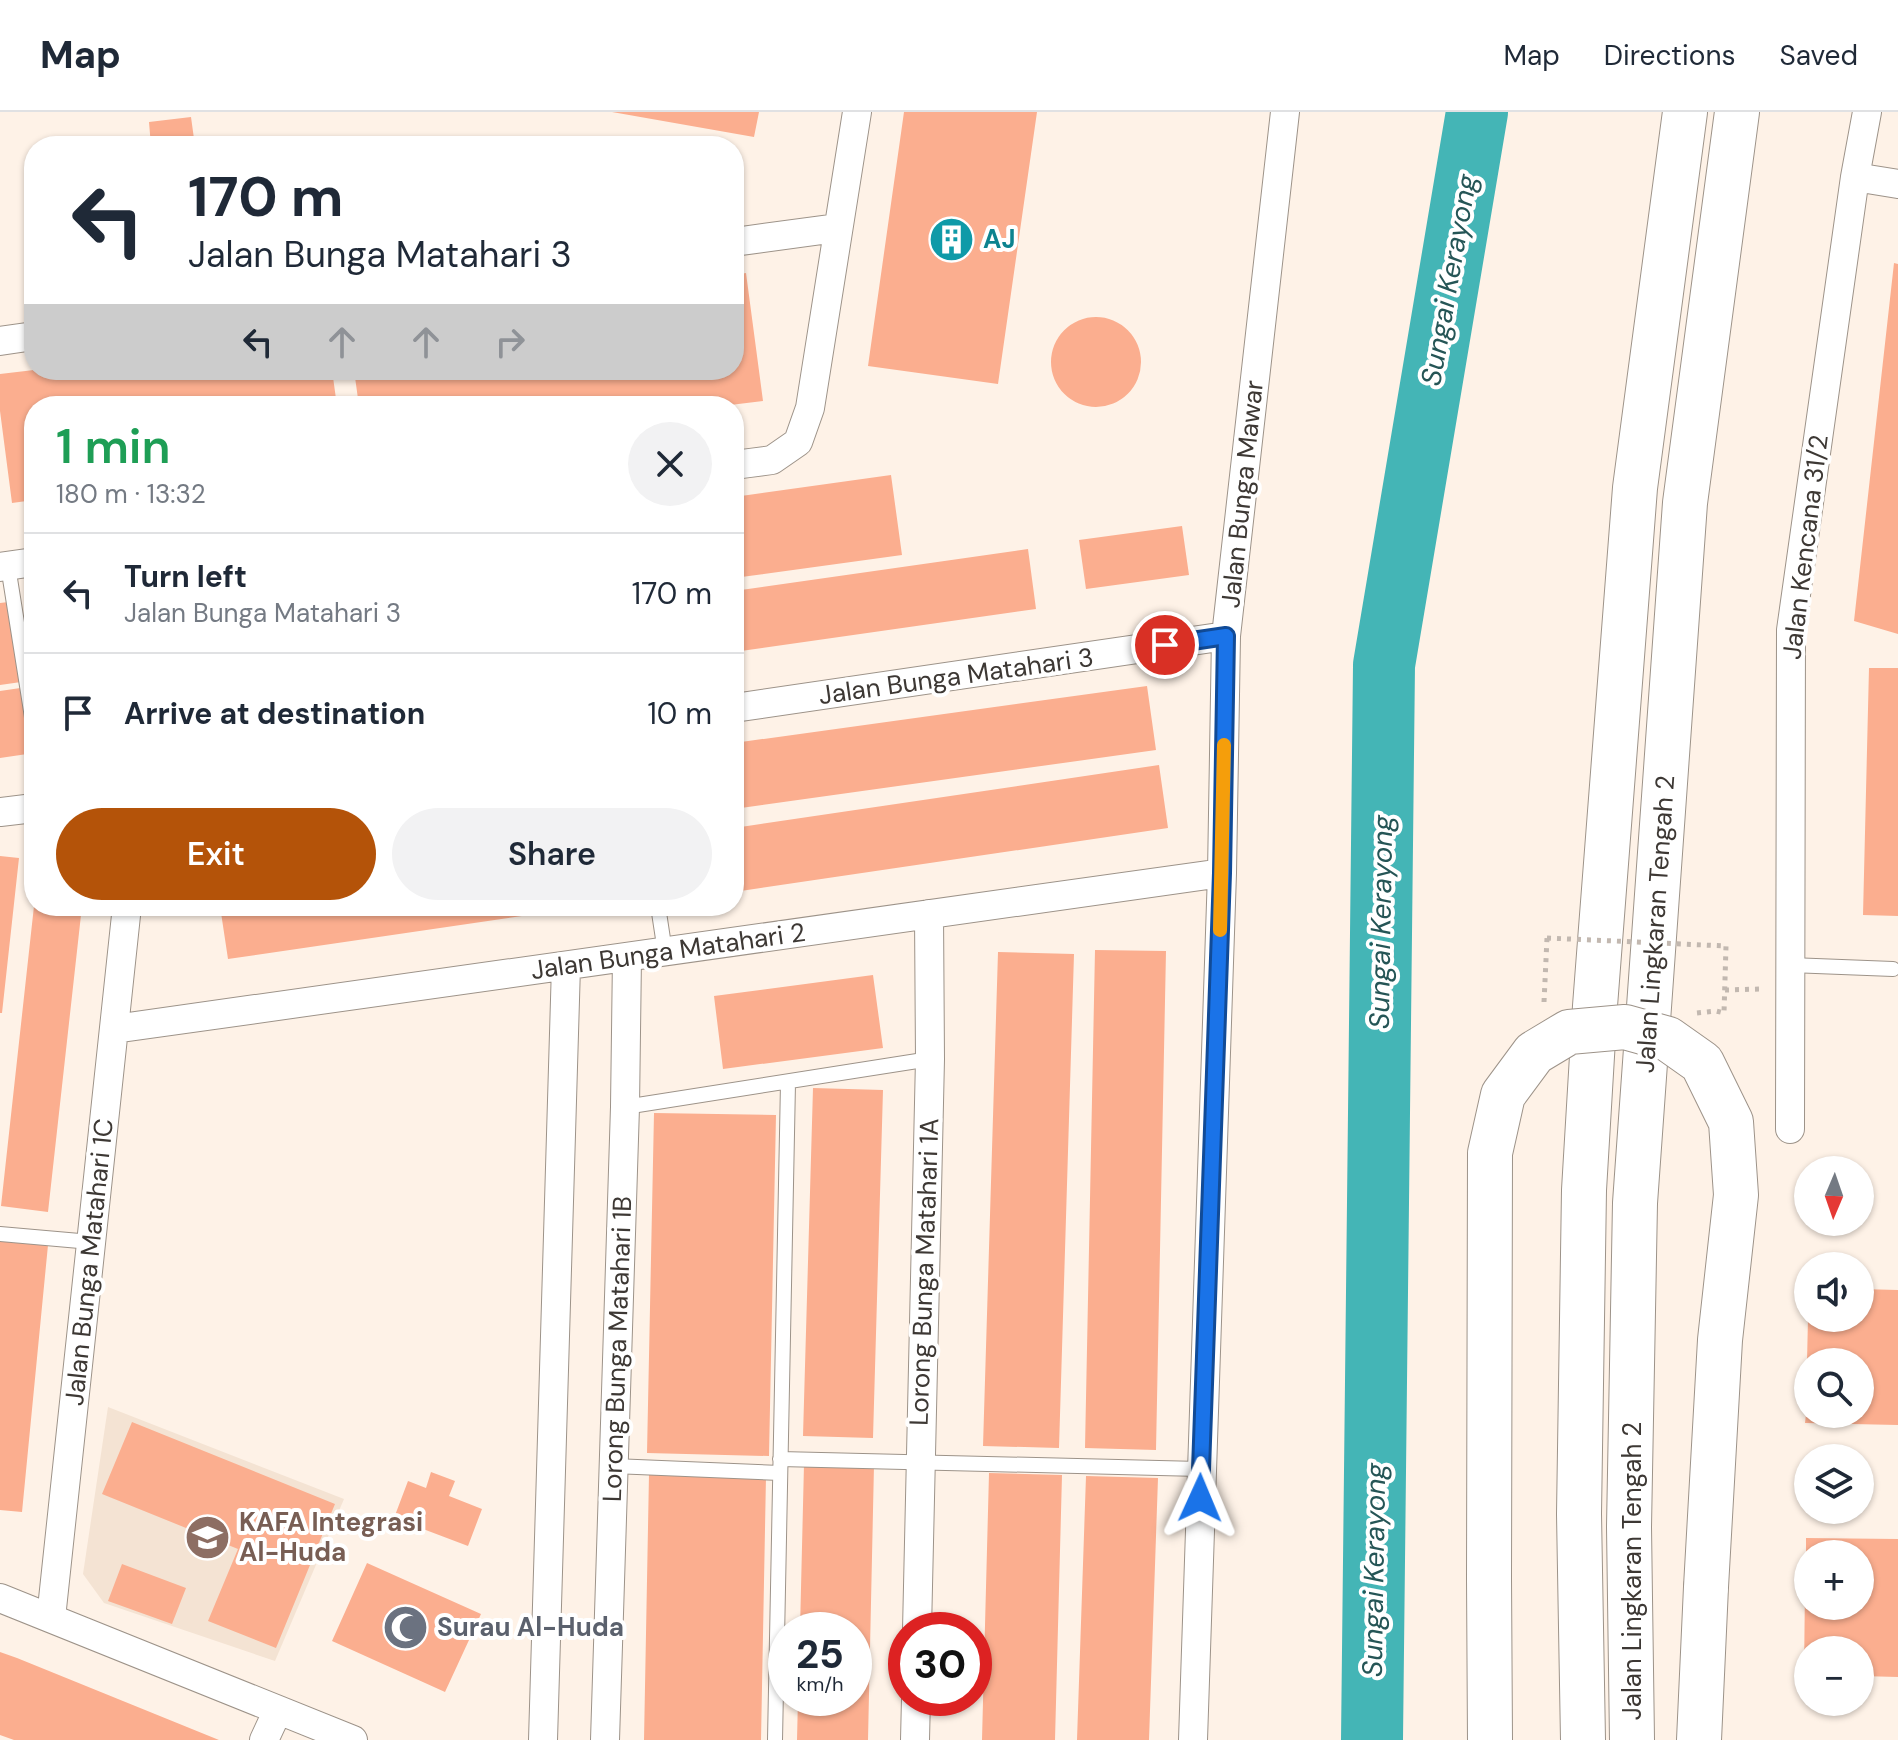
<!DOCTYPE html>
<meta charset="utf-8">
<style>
:root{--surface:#fff;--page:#f2f2f3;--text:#1f2937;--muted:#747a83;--line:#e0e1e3;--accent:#b45309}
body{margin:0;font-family:"DM Sans",sans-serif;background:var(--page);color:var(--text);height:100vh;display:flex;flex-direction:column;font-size:30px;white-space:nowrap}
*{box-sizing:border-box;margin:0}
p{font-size:26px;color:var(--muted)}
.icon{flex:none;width:44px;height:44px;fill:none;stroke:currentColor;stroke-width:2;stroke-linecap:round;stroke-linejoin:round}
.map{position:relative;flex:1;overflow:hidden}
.side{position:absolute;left:24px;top:284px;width:720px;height:520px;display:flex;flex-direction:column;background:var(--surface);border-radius:32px;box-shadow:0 2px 6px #0004}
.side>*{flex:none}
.guide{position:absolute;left:24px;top:24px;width:720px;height:244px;border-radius:32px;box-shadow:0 2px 6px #0004;background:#fff;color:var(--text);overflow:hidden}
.needle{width:52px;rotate:182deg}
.tools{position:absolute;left:1794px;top:1044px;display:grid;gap:16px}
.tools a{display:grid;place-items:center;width:80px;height:80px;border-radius:50%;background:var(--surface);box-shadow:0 2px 6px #0004;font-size:40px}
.speed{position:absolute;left:768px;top:1500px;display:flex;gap:16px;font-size:40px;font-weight:700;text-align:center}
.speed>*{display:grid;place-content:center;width:104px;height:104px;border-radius:50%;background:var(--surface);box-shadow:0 2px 6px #0004;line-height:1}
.speed small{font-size:20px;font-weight:400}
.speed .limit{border:12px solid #d22;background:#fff;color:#111}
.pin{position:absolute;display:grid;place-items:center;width:68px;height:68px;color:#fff;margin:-34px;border:4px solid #fff;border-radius:50%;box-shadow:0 2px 8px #0007}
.me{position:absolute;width:88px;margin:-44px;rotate:1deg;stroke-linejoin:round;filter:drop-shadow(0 0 6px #0008)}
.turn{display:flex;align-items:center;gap:28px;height:168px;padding:0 32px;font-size:36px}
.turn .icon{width:104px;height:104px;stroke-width:2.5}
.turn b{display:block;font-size:56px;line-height:68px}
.lanes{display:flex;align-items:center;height:76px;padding:0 32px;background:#0003;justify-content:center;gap:40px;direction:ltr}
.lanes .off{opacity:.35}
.round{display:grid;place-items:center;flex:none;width:84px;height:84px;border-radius:42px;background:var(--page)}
.head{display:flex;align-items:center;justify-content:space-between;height:136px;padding:0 32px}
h1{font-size:48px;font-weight:600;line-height:60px;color:#1e9e55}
.button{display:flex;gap:16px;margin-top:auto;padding:16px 32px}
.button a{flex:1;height:92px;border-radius:48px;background:var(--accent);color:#fff;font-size:32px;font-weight:600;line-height:92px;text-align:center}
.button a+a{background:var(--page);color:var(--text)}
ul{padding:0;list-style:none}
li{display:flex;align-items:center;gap:24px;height:120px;padding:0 32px;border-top:2px solid var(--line)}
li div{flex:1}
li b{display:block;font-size:30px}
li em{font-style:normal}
header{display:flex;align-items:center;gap:48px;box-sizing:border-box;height:112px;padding:0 40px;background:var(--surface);border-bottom:2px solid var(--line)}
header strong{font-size:38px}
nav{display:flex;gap:44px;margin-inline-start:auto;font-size:28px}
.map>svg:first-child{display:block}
.built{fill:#f4e3d3}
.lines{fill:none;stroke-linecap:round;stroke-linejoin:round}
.river{stroke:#44b5b6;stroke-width:62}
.building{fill:#fbae8f}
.service-casing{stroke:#9d9389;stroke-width:16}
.minor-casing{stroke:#9d9389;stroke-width:30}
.trunk-casing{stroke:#9d9389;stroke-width:46}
.path{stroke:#c2b8b0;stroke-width:5;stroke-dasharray:4 6;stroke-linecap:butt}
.service{stroke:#fff;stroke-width:14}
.minor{stroke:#fff;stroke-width:28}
.trunk{stroke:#fff;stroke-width:44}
.trunk-bridge-casing{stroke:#9d9389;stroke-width:46;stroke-linecap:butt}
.path-bridge{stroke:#c2b8b0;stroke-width:5;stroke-dasharray:4 6;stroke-linecap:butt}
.trunk-bridge{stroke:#fff;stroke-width:44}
.route-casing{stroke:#114b97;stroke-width:20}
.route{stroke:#1a73e8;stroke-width:14}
.slow{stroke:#f59e0b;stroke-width:14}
.labels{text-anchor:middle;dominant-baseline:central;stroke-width:8;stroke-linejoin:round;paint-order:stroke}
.culture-label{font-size:26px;font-weight:bold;fill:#0d838f;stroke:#fff;text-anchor:start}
.street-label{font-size:26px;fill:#3d3834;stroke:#fff}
.education-label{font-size:26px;font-weight:bold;fill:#785e54;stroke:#fff;text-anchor:start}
.worship-label{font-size:26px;font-weight:bold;fill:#5b616d;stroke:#fff;text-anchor:start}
.water-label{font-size:28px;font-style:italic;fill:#255556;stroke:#fff}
</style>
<header>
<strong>Map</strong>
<nav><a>Map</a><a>Directions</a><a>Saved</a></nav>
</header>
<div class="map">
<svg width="1898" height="1628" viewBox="0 0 1898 1628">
<rect width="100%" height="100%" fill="#fef2e7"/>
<path class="built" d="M108,1295L344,1387L275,1549L104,1491L83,1462Z"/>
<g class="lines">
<path class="river" d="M1372,1628L1384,553L1477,0"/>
</g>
<path class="building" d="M612,0H759L754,25Z
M904,0H1037L998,272L868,254Z
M191,5L195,34H151L149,10Z
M1894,151L1898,152V522L1854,509Z
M746,161L763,289L722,294H359L354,258H734V163Z
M1051 250a45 45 0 1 1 90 0a45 45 0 1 1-90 0Z
M34,258H332L337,294H34V388L12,391L0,299V262Z
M891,363L902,443L734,466V385Z
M1182,414L1189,463L1086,477L1079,428Z
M1028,437L1036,497L734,540V479Z
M17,489L28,569L0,573V491Z
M1869,556H1898V804L1863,803Z
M34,574V641L0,646V579Z
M1147,574L1156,638L734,697V631Z
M1159,653L1168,716L734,780V716Z
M0,744L19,746L2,901H0Z
M34,794H82L48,1100L1,1094Z
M220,794H577V796L228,847Z
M1095,838L1166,839L1156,1338L1085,1336Z
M998,840L1074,842L1059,1336L983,1334Z
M873,863L883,936L723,957L714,884Z
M813,976L883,978L873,1326L803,1324Z
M654,1001L776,1003L769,1344L647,1341Z
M0,1128L48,1133L22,1400L0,1398Z
M1860,1177L1898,1178V1313L1805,1311L1806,1302H1860V1250H1807L1808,1206H1860Z
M132,1310L335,1392L276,1536L208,1509L238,1437L102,1382Z
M804,1352L874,1353L868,1628H797L798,1586H854V1518H800Z
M431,1360L455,1369L449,1384L482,1397L468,1434L394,1406L408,1369L426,1376Z
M989,1361L1062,1363L1055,1628H982Z
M649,1362L766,1364L761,1628H644Z
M1086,1364L1158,1366L1149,1628H1077Z
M1806,1426L1898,1427V1565L1860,1564V1538H1808V1563H1804L1805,1473H1808V1494H1860V1442H1806Z
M367,1451L481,1502L445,1580L332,1529Z
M122,1452L186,1476L172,1512L108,1489Z
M0,1540L17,1546L219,1628H14L0,1623Z"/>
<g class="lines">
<defs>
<path id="service" d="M8,454L34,618
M658,794L665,840
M1790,853L1893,857
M625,995L930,947
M0,1122L91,1130
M780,1347L1200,1357
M613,1354L780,1361
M775,1628L788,971"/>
<path id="minor" d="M1855,65L1898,72
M734,130L837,116
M0,229L34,224
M734,353L772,348L798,330L810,296L857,0
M0,455L34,450
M734,596L1226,524
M0,700L34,696
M114,917L1222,761
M1790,1017L1791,518L1855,65L1867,0
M0,1486L353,1628
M51,1506L127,794
M917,1518L930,947L929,802
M264,1628L278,1598
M543,1628L566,854
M605,1628L625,995L627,845
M915,1628L916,1586
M1193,1628L1222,761L1226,524L1285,0"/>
<path id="trunk" d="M1489,1466L1490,1628
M1583,1628L1579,1402L1584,1078L1595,894L1635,376L1685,0
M1632,1628L1629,1415L1635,1091L1685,391L1737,0
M1699,1628L1706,1475"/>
</defs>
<use href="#service" class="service-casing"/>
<use href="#minor" class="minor-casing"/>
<use href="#trunk" class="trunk-casing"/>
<path class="path" d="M1725,878L1760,877
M1544,890L1547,826
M1697,901L1716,899L1724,901L1726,834"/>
<use href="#service" class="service"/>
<use href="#minor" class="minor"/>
<use href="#trunk" class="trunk"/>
<defs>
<path id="trunk-bridge" d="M1489,1466L1490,1041L1503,983L1534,941L1569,920L1625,915L1668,927L1702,951L1731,1010L1736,1083L1720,1228L1706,1475"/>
</defs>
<use href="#trunk-bridge" class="trunk-bridge-casing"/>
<path class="path-bridge" d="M1547,826L1726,834"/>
<use href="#trunk-bridge" class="trunk-bridge"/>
</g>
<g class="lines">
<defs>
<path id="route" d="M1165,533L1226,524L1222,761L1200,1386"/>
</defs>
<use href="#route" class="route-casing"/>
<use href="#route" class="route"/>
<path class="slow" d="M1220,818L1224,633"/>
</g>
<defs>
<symbol id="building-disc" viewBox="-11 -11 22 22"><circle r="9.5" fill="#0f9aa8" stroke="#fff"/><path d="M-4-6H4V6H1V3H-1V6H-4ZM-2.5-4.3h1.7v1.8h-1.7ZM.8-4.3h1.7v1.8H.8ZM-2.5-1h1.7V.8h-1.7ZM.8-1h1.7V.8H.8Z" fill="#fff"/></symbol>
<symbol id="school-disc" viewBox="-11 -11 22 22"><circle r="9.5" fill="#8d6e63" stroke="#fff"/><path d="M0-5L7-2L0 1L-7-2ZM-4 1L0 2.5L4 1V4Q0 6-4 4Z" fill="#fff"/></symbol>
<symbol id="mosque-disc" viewBox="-11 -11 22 22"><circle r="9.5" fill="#6b7280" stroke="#fff"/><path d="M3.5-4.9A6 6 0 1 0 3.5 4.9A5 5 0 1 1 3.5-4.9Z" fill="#fff"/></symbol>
</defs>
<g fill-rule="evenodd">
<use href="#building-disc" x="926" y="102" width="51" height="51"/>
<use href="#school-disc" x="182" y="1400" width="51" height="51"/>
<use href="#mosque-disc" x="380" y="1490" width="51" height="51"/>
</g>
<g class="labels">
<g class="culture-label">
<text x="983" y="127">AJ</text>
</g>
<g class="street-label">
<text transform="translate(1242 382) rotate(-84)">Jalan Bunga Mawar</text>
<text transform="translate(1805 435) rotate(-83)">Jalan Kencana 31/2</text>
<text transform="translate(956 564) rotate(-8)">Jalan Bunga Matahari 3</text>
<text transform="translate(1655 812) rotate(-86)">Jalan Lingkaran Tengah 2</text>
<text transform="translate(668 839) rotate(-8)">Jalan Bunga Matahari 2</text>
<text transform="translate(89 1150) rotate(-84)">Jalan Bunga Matahari 1C</text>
<text transform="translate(924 1160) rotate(-88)">Lorong Bunga Matahari 1A</text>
<text transform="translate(617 1237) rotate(-88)">Lorong Bunga Matahari 1B</text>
<text transform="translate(1632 1459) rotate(-90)">Jalan Lingkaran Tengah 2</text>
</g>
<g class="education-label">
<text x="239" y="1410">KAFA Integrasi<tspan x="239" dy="30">Al-Huda</tspan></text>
</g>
<g class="worship-label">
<text x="437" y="1515">Surau Al-Huda</text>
</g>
<g class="water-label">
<text transform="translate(1449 168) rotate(-80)">Sungai Kerayong</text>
<text transform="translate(1381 810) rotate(-89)">Sungai Kerayong</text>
<text transform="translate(1374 1458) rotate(-89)">Sungai Kerayong</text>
</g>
</g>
</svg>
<div class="tools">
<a><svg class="needle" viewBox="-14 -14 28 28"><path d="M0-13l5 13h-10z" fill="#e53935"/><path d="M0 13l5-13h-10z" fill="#747a83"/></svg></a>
<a><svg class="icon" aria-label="sound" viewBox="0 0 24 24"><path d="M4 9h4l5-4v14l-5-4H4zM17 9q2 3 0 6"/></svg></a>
<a><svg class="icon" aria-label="search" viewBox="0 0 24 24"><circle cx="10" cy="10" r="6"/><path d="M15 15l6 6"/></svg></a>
<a><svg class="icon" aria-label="layers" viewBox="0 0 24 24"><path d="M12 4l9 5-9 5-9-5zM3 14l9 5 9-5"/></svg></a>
<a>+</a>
<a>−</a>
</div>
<div class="speed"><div>25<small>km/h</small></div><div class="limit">30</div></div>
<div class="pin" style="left:1165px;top:533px;background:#d93025"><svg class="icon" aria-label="arrive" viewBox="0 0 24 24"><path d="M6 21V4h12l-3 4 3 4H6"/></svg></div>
<svg class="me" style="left:1200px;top:1386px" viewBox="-20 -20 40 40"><path d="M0-17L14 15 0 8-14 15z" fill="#1a73e8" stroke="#fff" stroke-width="4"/></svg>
<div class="guide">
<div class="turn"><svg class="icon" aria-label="left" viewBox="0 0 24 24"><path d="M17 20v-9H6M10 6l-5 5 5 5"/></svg><div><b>170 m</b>Jalan Bunga Matahari 3</div></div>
<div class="lanes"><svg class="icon" aria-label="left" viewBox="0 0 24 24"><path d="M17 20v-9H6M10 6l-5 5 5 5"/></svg><svg class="icon off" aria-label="ahead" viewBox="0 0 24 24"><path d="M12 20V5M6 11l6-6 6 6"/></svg><svg class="icon off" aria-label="ahead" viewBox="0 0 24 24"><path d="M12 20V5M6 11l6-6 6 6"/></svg><svg class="icon off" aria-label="right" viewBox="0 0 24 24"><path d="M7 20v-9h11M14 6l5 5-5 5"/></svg></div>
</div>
<section class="side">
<div class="head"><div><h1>1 min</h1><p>180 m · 13:32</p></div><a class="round"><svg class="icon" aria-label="close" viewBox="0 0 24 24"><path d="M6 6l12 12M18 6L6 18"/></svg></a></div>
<ul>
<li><svg class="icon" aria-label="left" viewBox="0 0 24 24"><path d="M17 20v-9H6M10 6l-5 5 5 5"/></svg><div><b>Turn left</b><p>Jalan Bunga Matahari 3</p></div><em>170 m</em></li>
<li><svg class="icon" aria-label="arrive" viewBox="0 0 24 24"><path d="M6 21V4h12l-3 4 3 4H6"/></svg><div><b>Arrive at destination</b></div><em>10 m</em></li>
</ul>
<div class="button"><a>Exit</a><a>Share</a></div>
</section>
</div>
